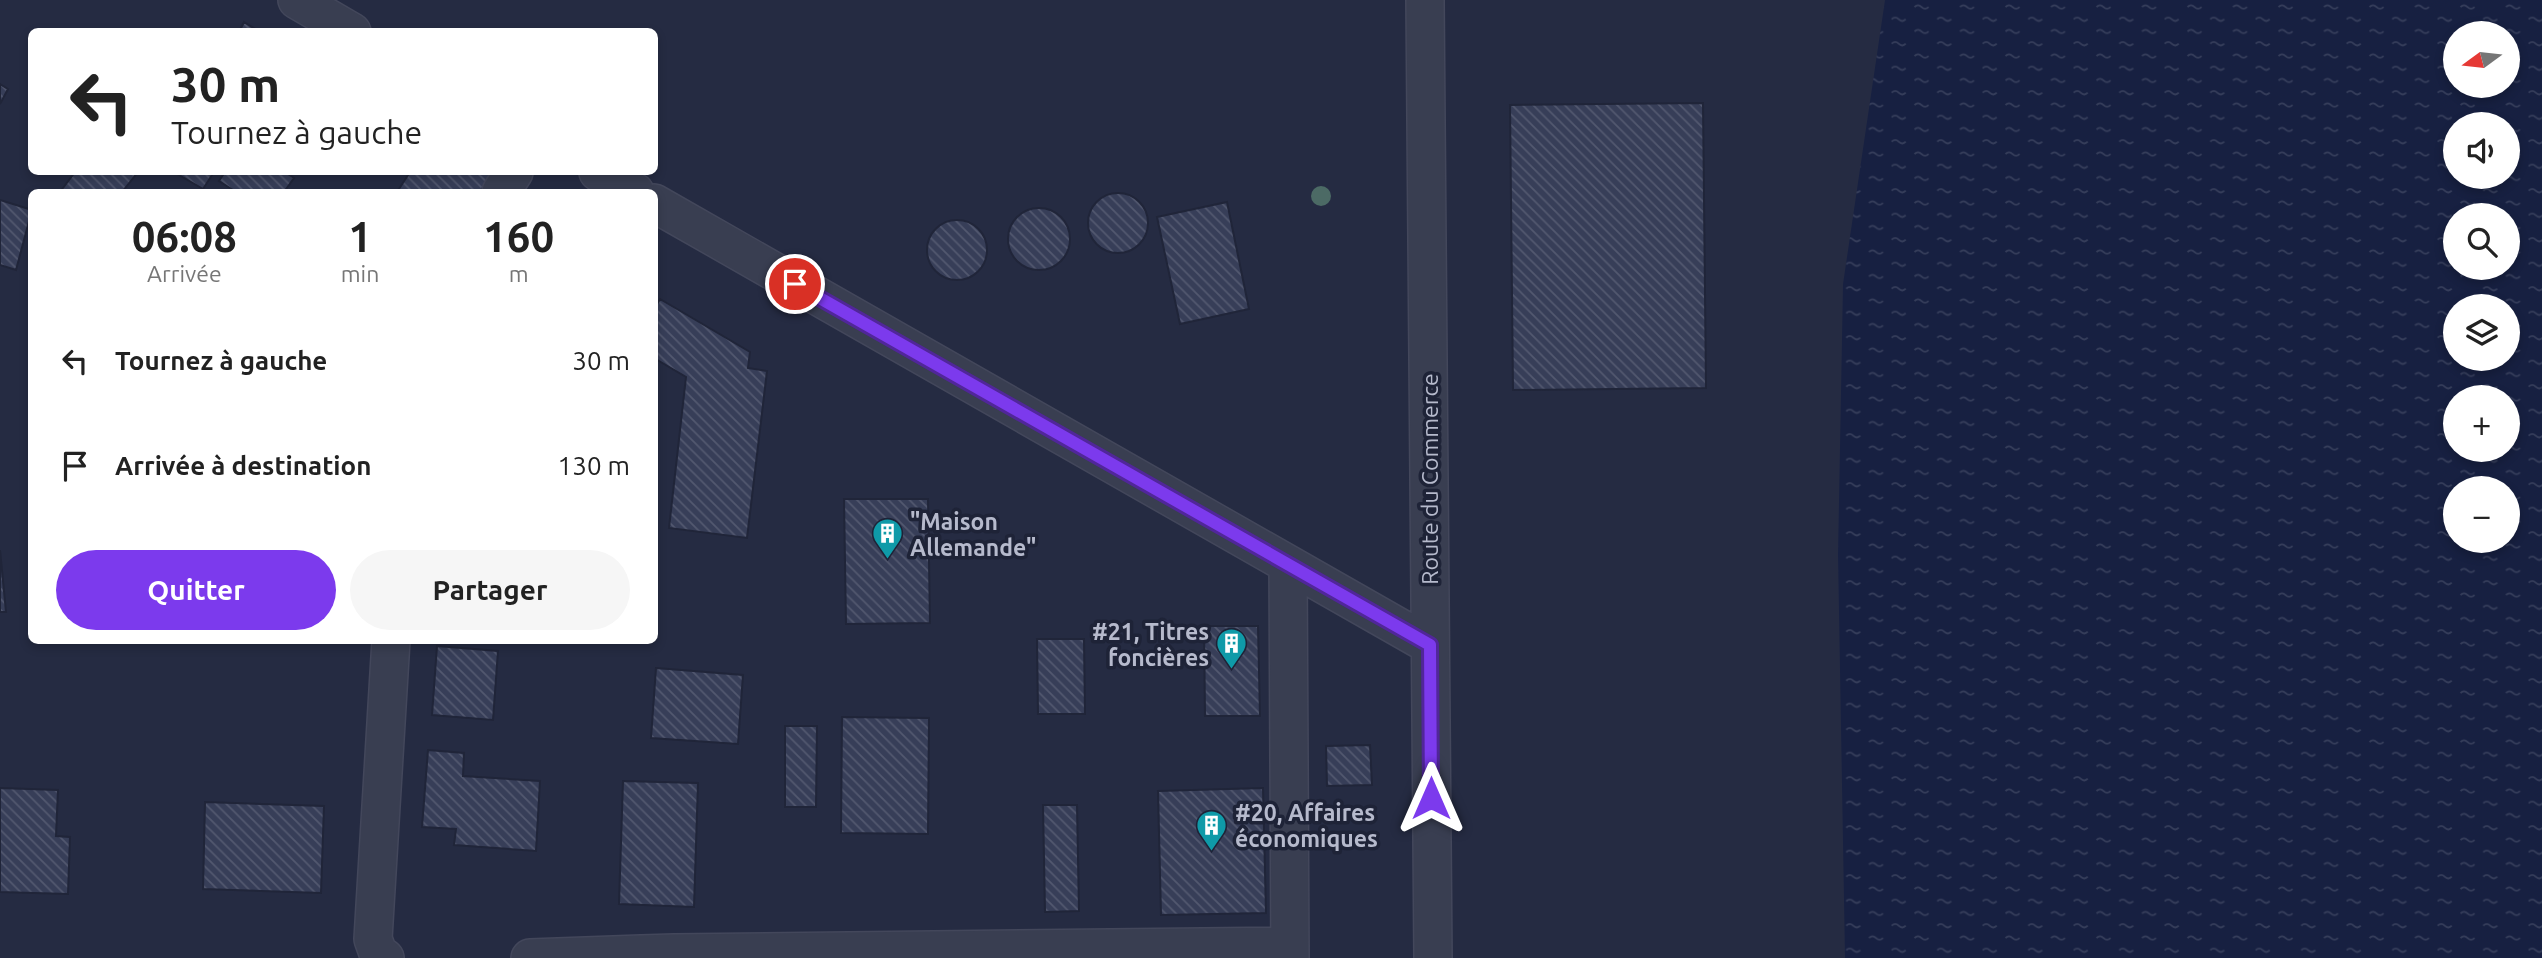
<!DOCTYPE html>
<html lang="fr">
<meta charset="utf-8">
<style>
:root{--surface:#fff;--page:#f6f6f6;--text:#222;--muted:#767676;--accent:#7c3aed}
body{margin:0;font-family:Ubuntu,sans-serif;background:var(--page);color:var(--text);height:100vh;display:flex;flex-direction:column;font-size:26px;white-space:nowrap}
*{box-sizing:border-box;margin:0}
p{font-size:23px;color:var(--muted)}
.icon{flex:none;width:38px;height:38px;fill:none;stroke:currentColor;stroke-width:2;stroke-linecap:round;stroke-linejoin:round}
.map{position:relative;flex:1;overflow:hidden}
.side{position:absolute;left:28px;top:189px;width:630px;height:455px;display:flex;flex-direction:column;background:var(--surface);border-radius:10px;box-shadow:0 4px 10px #0003}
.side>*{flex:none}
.hud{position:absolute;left:28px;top:28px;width:630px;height:147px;border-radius:10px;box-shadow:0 4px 10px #0003;background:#fff;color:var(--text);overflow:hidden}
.needle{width:46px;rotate:255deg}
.buttons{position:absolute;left:2443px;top:21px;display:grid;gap:14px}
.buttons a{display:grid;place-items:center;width:77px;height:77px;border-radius:50%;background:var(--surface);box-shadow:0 4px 10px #0003;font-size:35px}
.pin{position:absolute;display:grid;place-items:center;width:60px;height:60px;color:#fff;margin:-30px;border:4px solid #fff;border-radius:50%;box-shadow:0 2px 7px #0007}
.me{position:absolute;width:77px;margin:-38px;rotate:0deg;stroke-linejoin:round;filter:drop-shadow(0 0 5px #0008)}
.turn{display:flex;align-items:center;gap:24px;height:147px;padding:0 28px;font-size:32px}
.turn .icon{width:91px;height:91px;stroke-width:2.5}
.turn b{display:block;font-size:49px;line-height:60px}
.eta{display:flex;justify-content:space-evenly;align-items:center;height:119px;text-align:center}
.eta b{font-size:42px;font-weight:700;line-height:49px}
.cta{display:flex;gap:14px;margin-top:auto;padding:14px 28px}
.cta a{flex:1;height:80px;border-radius:42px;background:var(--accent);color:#fff;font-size:28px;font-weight:700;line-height:80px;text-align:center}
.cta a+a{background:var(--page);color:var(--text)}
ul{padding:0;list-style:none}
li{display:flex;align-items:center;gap:21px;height:105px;padding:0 28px}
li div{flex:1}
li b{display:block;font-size:26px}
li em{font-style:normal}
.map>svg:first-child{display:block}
.water{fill:url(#water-ripples);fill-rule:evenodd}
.building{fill:url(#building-back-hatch);stroke:#202539;stroke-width:2}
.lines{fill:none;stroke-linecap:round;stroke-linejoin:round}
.minor-casing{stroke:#43475b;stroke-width:40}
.minor{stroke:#393e51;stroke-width:37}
.tree{fill:#4c6a65}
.route-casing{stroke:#51269a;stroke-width:18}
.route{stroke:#7c3aed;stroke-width:12}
.labels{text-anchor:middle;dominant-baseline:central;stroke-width:7;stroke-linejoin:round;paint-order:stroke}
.street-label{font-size:23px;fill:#b6bacc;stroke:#1e2337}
.poi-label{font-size:23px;font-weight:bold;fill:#b6bacc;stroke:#1e2337;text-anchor:start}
</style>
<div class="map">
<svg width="2542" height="958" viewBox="0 0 2542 958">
<defs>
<pattern id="water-ripples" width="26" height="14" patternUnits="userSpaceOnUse" patternTransform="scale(1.75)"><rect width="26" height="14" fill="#172041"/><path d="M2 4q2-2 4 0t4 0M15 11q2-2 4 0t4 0" fill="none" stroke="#363e5b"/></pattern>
<pattern id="building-back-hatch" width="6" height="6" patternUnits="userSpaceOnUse" patternTransform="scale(1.75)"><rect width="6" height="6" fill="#373e58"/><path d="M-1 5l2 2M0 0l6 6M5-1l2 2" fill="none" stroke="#52586f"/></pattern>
</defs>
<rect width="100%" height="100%" fill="#252b42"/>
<path class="water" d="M1885,0H2542V958H1845L1838,555L1843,284ZM2455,33H2508V86H2455ZM2455,124H2508V177H2455ZM2455,215H2508V268H2455ZM2455,306H2508V359H2455ZM2508,397V450H2455V397ZM2508,488V541H2455V488Z"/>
<path class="building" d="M244,22L260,32H239Z
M0,84L8,89L0,104Z
M1703,103L1706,388L1513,390L1510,105Z
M75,172H138L122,192H60Z
M174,172H214L203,189Z
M225,172H285L294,178L284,192H236L219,181Z
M410,172H493L480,192H397Z
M1088 223a30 30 0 1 1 60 0a30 30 0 1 1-60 0Z
M0,200L32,210L16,270L0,265Z
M1227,202L1249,309L1180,324L1157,217Z
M1008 239a31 31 0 1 1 62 0a31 31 0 1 1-62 0Z
M927 250a30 30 0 1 1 60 0a30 30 0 1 1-60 0Z
M660,299L750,352L748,368L767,371L747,538L669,528L686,377L654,358V309Z
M844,499H928L930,623L846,624Z
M0,550L6,612H0Z
M1204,626H1258L1260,716H1205Z
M1037,639H1084L1085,714H1038Z
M437,646L498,651L493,720L432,715Z
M656,668L743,675L738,744L651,738Z
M842,717L929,718L928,834L841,833Z
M785,726H817L816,807H785Z
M1370,745L1372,785L1327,786L1326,746Z
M428,750L464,753L463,776L540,781L536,851L454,845L456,829L422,827Z
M623,781L698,783L694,907L619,904Z
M0,788L58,790L56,836L70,837L68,894L0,892Z
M1263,788L1266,913L1161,915L1158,791Z
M205,802L324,806L321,893L203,889Z
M1043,805H1077L1079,911L1045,912Z"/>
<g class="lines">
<defs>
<path id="minor" d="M297,0L352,32
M1425,0L1433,958
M598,172L635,192
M501,192L514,172
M654,203L1430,645
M1288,564L1290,958
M385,958L378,953L373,939L391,640
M530,958L641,954
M641,958V954L674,953L1290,946"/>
</defs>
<use href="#minor" class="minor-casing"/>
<use href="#minor" class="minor"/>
</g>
<circle class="tree" cx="1321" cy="196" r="10"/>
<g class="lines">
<defs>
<path id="route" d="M795,284L1430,645L1431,798"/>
</defs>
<use href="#route" class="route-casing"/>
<use href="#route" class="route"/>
</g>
<defs>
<symbol id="building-pin" viewBox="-11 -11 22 30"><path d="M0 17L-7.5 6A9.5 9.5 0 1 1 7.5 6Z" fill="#0f9aa8" stroke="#1e2337"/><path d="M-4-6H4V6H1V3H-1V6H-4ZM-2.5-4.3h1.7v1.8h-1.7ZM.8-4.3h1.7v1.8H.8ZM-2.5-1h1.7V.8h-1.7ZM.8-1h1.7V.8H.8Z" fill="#fff"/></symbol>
</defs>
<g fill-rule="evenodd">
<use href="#building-pin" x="870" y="516" width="35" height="47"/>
<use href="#building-pin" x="1214" y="626" width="35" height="47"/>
<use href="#building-pin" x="1194" y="808" width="35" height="47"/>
</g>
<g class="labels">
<g class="street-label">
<text transform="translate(1429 479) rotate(-90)">Route du Commerce</text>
</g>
<g class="poi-label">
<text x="910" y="521">"Maison<tspan x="910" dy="26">Allemande"</tspan></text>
<text x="1209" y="631" text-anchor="end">#21, Titres<tspan x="1209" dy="26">foncières</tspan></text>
<text x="1235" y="812">#20, Affaires<tspan x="1235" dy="26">économiques</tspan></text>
</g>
</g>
</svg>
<div class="buttons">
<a><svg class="needle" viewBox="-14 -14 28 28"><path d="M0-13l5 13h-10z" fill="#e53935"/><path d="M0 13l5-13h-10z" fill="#767676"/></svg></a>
<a><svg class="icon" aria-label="sound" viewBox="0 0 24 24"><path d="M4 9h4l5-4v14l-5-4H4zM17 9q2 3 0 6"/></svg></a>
<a><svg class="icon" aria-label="search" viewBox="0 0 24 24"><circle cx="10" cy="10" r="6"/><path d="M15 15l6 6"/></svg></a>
<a><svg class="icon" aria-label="layers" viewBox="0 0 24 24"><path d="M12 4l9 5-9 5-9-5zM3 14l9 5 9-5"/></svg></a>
<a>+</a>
<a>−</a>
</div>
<div class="pin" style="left:795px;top:284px;background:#d93025"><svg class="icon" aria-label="arrive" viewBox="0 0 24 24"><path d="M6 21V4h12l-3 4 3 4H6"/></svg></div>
<svg class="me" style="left:1431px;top:798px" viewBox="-20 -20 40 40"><path d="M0-17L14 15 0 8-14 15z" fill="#7c3aed" stroke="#fff" stroke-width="4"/></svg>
<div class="hud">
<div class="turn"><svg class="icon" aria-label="left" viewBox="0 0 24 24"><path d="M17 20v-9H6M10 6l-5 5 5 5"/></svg><div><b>30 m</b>Tournez à gauche</div></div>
</div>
<section class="side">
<div class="eta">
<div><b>06:08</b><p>Arrivée</p></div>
<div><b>1</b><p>min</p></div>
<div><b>160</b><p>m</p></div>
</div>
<ul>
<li><svg class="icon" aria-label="left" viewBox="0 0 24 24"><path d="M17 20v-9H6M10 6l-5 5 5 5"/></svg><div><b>Tournez à gauche</b></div><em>30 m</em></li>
<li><svg class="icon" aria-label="arrive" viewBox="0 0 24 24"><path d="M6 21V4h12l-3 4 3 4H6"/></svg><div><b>Arrivée à destination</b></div><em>130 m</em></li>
</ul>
<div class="cta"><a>Quitter</a><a>Partager</a></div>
</section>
</div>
